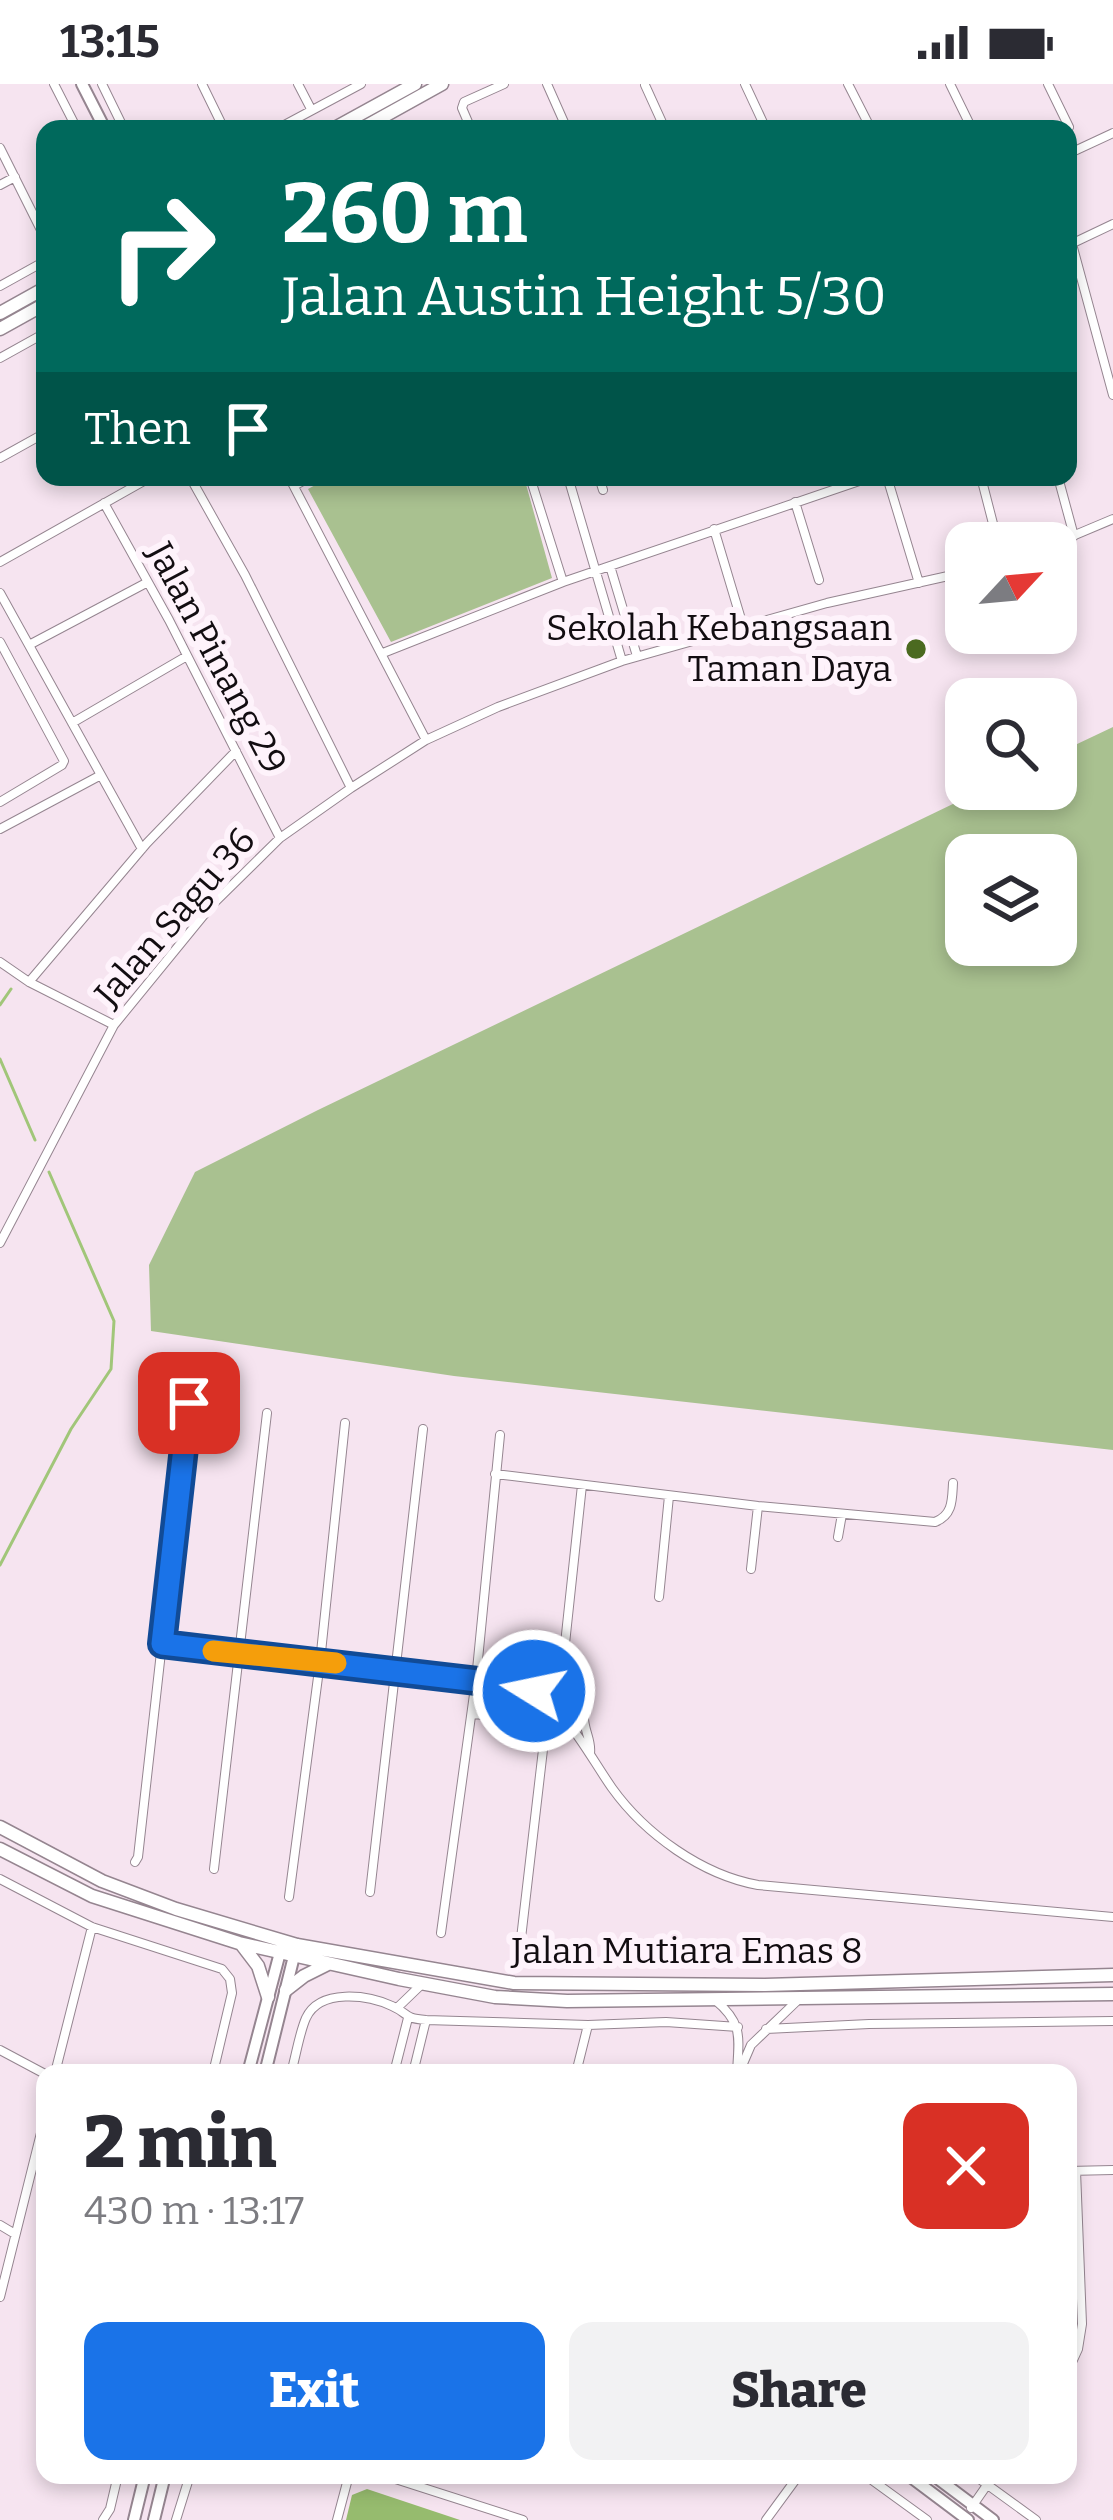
<!DOCTYPE html>
<meta charset="utf-8">
<style>
:root{--surface:#fff;--page:#f2f2f3;--text:#2b2b33;--muted:#7c7c81;--accent:#1a73e8}
body{margin:0;font-family:Bitter,serif;background:var(--page);color:var(--text);height:100vh;display:flex;flex-direction:column;font-size:45px;white-space:nowrap}
*{box-sizing:border-box;margin:0}
p{font-size:39px;color:var(--muted)}
.icon{flex:none;width:66px;height:66px;fill:none;stroke:currentColor;stroke-width:2;stroke-linecap:round;stroke-linejoin:round}
.map{position:relative;flex:1;overflow:hidden}
.side{position:absolute;left:36px;top:1980px;width:1041px;height:420px;display:flex;flex-direction:column;background:var(--surface);border-radius:24px;box-shadow:0 6px 18px #0003}
.side>*{flex:none}
.banner{position:absolute;left:36px;top:36px;width:1041px;height:366px;border-radius:24px;box-shadow:0 6px 18px #0003;background:#00695c;color:#fff;overflow:hidden}
.needle{width:78px;rotate:64deg}
.tools{position:absolute;left:945px;top:438px;display:grid;gap:24px}
.tools a{display:grid;place-items:center;width:132px;height:132px;border-radius:24px;background:var(--surface);box-shadow:0 6px 18px #0003;font-size:60px}
.pin{position:absolute;display:grid;place-items:center;width:102px;height:102px;color:#fff;margin:-51px;border-radius:24px;box-shadow:0 6px 18px #0006}
.me{position:absolute;width:132px;margin:-66px;rotate:280deg;stroke-linejoin:round;filter:drop-shadow(0 0 9px #0008)}
.turn{display:flex;align-items:center;gap:42px;height:252px;padding:0 48px;font-size:54px}
.turn .icon{width:156px;height:156px;stroke-width:2.5}
.turn b{display:block;font-size:84px;line-height:102px}
.then{display:flex;align-items:center;height:114px;padding:0 48px;background:#0003;gap:24px;font-size:45px}
.round{display:grid;place-items:center;flex:none;width:126px;height:126px;border-radius:24px;background:var(--page)}
.headline{display:flex;align-items:center;justify-content:space-between;height:204px;padding:0 48px}
h1{font-size:72px;font-weight:800;line-height:90px}
.button{display:flex;gap:24px;margin-top:auto;padding:24px 48px}
.button a{flex:1;height:138px;border-radius:24px;background:var(--accent);color:#fff;font-size:48px;font-weight:800;line-height:138px;text-align:center}
.button a+a{background:var(--page);color:var(--text)}
.status{display:flex;justify-content:space-between;align-items:center;height:84px;padding:0 60px;background:var(--surface);direction:ltr}
.status svg{height:33px;fill:currentColor}
.map>svg:first-child{display:block}
.green{fill:#a9c190;fill-rule:evenodd}
.forest{fill:#96bb6e}
.lines{fill:none;stroke-linecap:round;stroke-linejoin:round}
.stream{stroke:#a1c679;stroke-width:3}
.minor-casing{stroke:#958590;stroke-width:10}
.tertiary-casing{stroke:#958590;stroke-width:14}
.secondary-casing{stroke:#958590;stroke-width:15}
.primary-casing{stroke:#958590;stroke-width:15}
.minor{stroke:#fff;stroke-width:8}
.tertiary{stroke:#fff;stroke-width:10}
.secondary{stroke:#fff;stroke-width:12}
.primary{stroke:#fff;stroke-width:12}
.route-casing{stroke:#114b97;stroke-width:30}
.route{stroke:#1a73e8;stroke-width:21}
.slow{stroke:#f59e0b;stroke-width:21}
.poi-dot{fill:#4b6a20;stroke:#fef3fb;stroke-width:4.5}
.labels{text-anchor:middle;dominant-baseline:central;stroke-width:12;stroke-linejoin:round;paint-order:stroke}
.poi-label{font-size:36px;fill:#120d11;stroke:#fef3fb;text-anchor:end}
.street-label{font-size:36px;fill:#120d11;stroke:#fef3fb}
</style>
<div class="status"><b>13:15</b><svg viewBox="0 0 49 12"><path d="M0 12V9h3v3zM5 12V6h3v6zM10 12V3h3v9zM15 12V0h3v12zM26 1h20v11H26zM47 4h2v5h-2z"/></svg></div>
<div class="map">
<svg width="1113" height="2436" viewBox="0 0 1113 2436">
<rect width="100%" height="100%" fill="#f6e4f0"/>
<path class="green" d="M330,393H524L552,494L391,558L308,405Z
M1113,643V1366L454,1292L151,1247L149,1181L195,1088L318,1026L984,705H1056V670ZM966,771H1056V861H966Z"/>
<path class="forest" d="M367,2405L460,2436H346L352,2411Z"/>
<g class="lines">
<path class="stream" d="M0,921L11,905
M0,975L35,1056
M0,1481L71,1345L111,1285L114,1237L49,1088"/>
<defs>
<path id="minor" d="M54,0L77,45
M102,0L124,45
M202,0L224,45
M298,0L311,25
M547,0L567,45
M745,0L766,45
M848,0L871,45
M950,0L972,45
M1048,0L1069,43
M645,1L665,45
M277,45L361,0
M471,45L462,24L464,18L504,0
M0,64L45,154
M1068,70L1113,49
M0,101L15,93
M1071,160L1113,140
M1072,160L1113,311
M0,202L45,177
M0,274L45,249
M0,374L45,349
M190,393L245,491L351,704
M289,393L426,656
M530,393L563,498
M568,393L622,577
M599,393L603,406
M887,393L919,499
M981,393L998,459
M1058,393L1074,452
M294,402L310,393
M795,418L819,496
M104,419L169,536L280,754
M714,445L743,542
M1056,459L1113,435
M0,478L151,393
M610,482L637,572
M0,509L142,765
M0,558L64,677L62,681L0,718
M29,561L148,498
M383,569L563,498L871,393
M72,639L187,572
M0,745L101,691
M0,878L29,898L114,941
M29,898L147,759L236,667
M0,1159L114,941L212,821L280,754L351,704L426,656L498,623L622,577L827,519L966,488
M495,1390L758,1422L935,1438C953,1431 952,1416 953,1399
M838,1453L842,1430
M751,1485L758,1422
M659,1513L669,1412
M162,1560L476,1596L494,1595L561,1602
M564,1569L582,1401
M488,1598C511,1609 530,1601 551,1620
M552 1618a17 17 0 1 1 34 0a17 17 0 1 1-34 0Z
M584,1628C582,1644 592,1655 590,1669
M472,1630C498,1633 533,1628 544,1657L520,1863
M565,1635C583,1657 596,1681 612,1704C645,1750 702,1791 758,1801L1113,1833
M135,1778L138,1773L189,1319
M214,1785L267,1329
M0,1795L92,1843L222,1885L230,1895L232,1909L213,1989
M370,1808L423,1345
M289,1813L320,1578L345,1339
M441,1849L476,1596L500,1351
M715,1916C743,1939 739,1953 737,1988
M397,1924L422,1900
M766,1945L869,1940L1113,1937
M0,1966L45,1990
M55,1989L92,1843
M291,1989C296,1972 299,1950 306,1934C320,1904 368,1911 392,1922C410,1930 402,1934 426,1936L588,1941L666,1938L738,1943
M394,1989L408,1934
M413,1989L426,1936
M576,1989L588,1941
M739,1989L751,1961L798,1916
M1068,2087L1113,2086
M0,2141L15,2150
M0,2213L45,2033
M1068,2287L1078,2265L1082,2240L1076,2087
M383,2391L523,2436
M865,2391L927,2436
M974,2391L1036,2436
M971,2424L994,2391
M103,2436L110,2425L118,2391
M176,2436L190,2391
M337,2436L349,2391
M766,2436L799,2391"/>
<path id="tertiary" d="M82,0L105,45
M248,1989L282,1861
M265,1989L296,1864
M908,2391L968,2436
M933,2391L993,2436
M134,2436L145,2391
M154,2436L165,2391"/>
<path id="secondary" d="M0,1743L102,1797L176,1825L297,1861L514,1899L765,1901L1113,1891
M0,1765L92,1812L239,1859L399,1895L495,1913L567,1917L1113,1910
M242,1861L258,1882L268,1913
M286,1906L304,1892L328,1880"/>
<path id="primary" d="M333,45L415,0
M361,45L442,0
M0,229L45,204
M0,245L45,220"/>
</defs>
<use href="#minor" class="minor-casing"/>
<use href="#tertiary" class="tertiary-casing"/>
<use href="#secondary" class="secondary-casing"/>
<use href="#primary" class="primary-casing"/>
<use href="#minor" class="minor"/>
<use href="#tertiary" class="tertiary"/>
<use href="#secondary" class="secondary"/>
<use href="#primary" class="primary"/>
</g>
<g class="lines">
<defs>
<path id="route" d="M189,1319L162,1560L486,1598L494,1602L534,1607"/>
</defs>
<use href="#route" class="route-casing"/>
<use href="#route" class="route"/>
<path class="slow" d="M213,1567L336,1579"/>
</g>
<circle class="poi-dot" cx="916" cy="565" r="12"/>
<g class="labels">
<g class="poi-label">
<text x="892" y="544">Sekolah Kebangsaan<tspan x="892" dy="41">Taman Daya</tspan></text>
</g>
<g class="street-label">
<text transform="translate(217 574) rotate(62)">Jalan Pinang 29</text>
<text transform="translate(175 833) rotate(-49)">Jalan Sagu 36</text>
<text x="687" y="1867">Jalan Mutiara Emas 8</text>
</g>
</g>
</svg>
<div class="tools">
<a><svg class="needle" viewBox="-14 -14 28 28"><path d="M0-13l5 13h-10z" fill="#e53935"/><path d="M0 13l5-13h-10z" fill="#7c7c81"/></svg></a>
<a><svg class="icon" aria-label="search" viewBox="0 0 24 24"><circle cx="10" cy="10" r="6"/><path d="M15 15l6 6"/></svg></a>
<a><svg class="icon" aria-label="layers" viewBox="0 0 24 24"><path d="M12 4l9 5-9 5-9-5zM3 14l9 5 9-5"/></svg></a>
</div>
<div class="pin" style="left:189px;top:1319px;background:#d93025"><svg class="icon" aria-label="arrive" viewBox="0 0 24 24"><path d="M6 21V4h12l-3 4 3 4H6"/></svg></div>
<svg class="me" style="left:534px;top:1607px" viewBox="-20 -20 40 40"><circle r="17" fill="#1a73e8" stroke="#fff" stroke-width="3"/><path d="M0-11L8 9 0 5-8 9z" fill="#fff"/></svg>
<div class="banner">
<div class="turn"><svg class="icon" aria-label="right" viewBox="0 0 24 24"><path d="M7 20v-9h11M14 6l5 5-5 5"/></svg><div><b>260 m</b>Jalan Austin Height 5/30</div></div>
<div class="then">Then<svg class="icon" aria-label="arrive" viewBox="0 0 24 24"><path d="M6 21V4h12l-3 4 3 4H6"/></svg></div>
</div>
<section class="side">
<div class="headline"><div><h1>2 min</h1><p>430 m · 13:17</p></div><a class="round" style="background:#d93025;color:#fff"><svg class="icon" aria-label="close" viewBox="0 0 24 24"><path d="M6 6l12 12M18 6L6 18"/></svg></a></div>
<div class="button"><a>Exit</a><a>Share</a></div>
</section>
</div>
